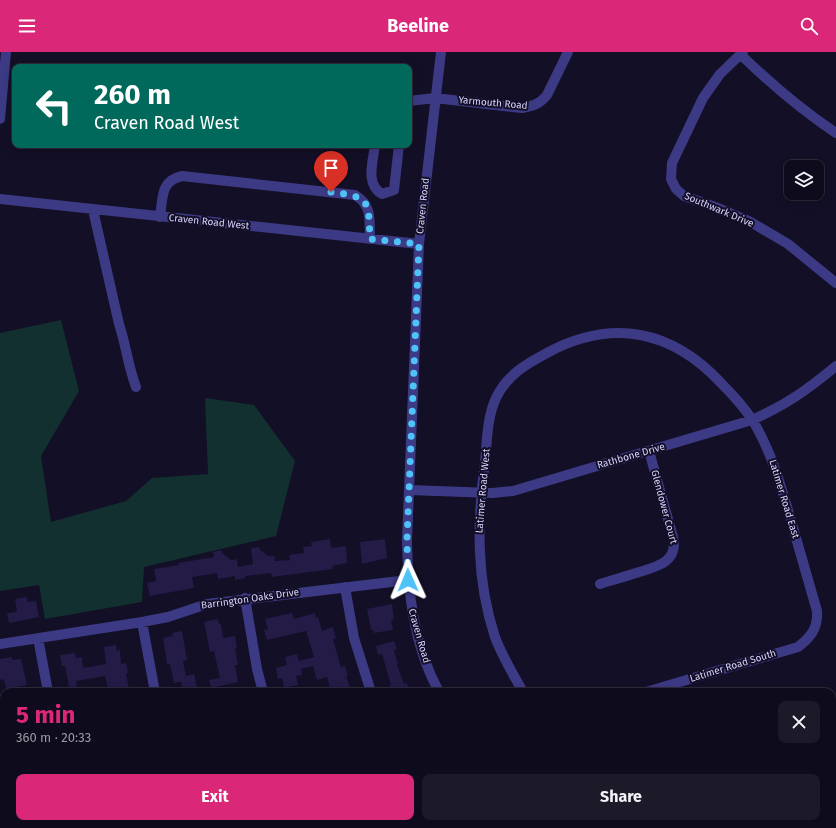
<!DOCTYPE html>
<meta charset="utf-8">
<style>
:root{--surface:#0e0b1c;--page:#1c1929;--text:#f1f3f6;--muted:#9b9ba3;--line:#2e2b3b;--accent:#db2777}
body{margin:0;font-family:"Fira Sans",sans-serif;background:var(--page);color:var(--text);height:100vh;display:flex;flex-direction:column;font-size:15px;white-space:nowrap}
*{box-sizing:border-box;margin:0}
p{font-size:13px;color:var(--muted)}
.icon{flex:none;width:22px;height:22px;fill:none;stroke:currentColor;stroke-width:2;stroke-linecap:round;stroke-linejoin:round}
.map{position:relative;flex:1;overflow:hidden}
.drawer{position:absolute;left:0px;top:636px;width:836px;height:140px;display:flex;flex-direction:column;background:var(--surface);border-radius:12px 12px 0 0;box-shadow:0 2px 10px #0003,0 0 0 1px var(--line)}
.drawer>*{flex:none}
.top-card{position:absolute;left:12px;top:12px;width:400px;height:84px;border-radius:8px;box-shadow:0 2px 10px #0003,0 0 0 1px var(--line);background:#00695c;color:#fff;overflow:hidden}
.tools{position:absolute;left:784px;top:108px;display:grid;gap:8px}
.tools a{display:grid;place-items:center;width:40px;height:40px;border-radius:8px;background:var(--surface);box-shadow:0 2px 10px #0003,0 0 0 1px var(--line);font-size:20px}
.pin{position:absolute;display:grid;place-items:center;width:34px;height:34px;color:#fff;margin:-41px -17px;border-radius:50% 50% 50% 0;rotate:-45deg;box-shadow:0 0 4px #0007}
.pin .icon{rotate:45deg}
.me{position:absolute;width:44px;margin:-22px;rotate:359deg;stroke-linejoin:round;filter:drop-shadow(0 0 3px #0008)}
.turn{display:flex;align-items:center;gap:14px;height:84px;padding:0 16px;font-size:18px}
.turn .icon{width:52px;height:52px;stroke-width:2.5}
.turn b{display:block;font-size:28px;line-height:34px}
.round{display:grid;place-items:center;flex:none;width:42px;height:42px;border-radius:8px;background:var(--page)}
.summary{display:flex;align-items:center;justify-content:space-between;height:68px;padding:0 16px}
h1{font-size:24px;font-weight:700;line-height:30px;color:var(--accent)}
.primary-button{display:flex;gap:8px;margin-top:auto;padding:8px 16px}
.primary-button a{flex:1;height:46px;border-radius:8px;background:var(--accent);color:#fff;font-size:16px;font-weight:700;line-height:46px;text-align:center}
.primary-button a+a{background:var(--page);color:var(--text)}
header{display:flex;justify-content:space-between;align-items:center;height:52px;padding:0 16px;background:var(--accent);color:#fff;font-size:18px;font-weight:700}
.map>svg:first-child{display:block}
.green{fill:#12302f}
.water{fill:#0a1f44}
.building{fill:#241b47}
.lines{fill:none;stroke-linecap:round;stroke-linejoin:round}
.minor{stroke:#3d3a85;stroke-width:10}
.route{stroke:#4fc3f7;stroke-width:7;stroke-dasharray:0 12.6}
.labels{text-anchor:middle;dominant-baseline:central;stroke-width:4;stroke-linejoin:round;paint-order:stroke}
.street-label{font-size:10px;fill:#d9d4ff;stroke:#130f26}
</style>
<header><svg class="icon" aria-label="menu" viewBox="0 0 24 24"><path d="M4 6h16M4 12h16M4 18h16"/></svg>Beeline<svg class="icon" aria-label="search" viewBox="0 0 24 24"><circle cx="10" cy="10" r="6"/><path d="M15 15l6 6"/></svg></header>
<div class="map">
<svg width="836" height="776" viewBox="0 0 836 776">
<rect width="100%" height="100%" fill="#130f26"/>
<path class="green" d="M61,268L79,339L41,404L51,470L126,449L152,426L208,422L205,346L254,353L295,409L276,484L144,515L142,550L45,567L39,533L0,539V281Z"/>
<path class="water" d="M681,772H727V776H682Z"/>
<path class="building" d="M330,487L331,496L346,494L347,511L332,514L333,517L272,525L271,521L245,524V526L235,528V524L218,527L217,521L192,525L194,536L150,544L147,531L156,529L154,517L179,513L178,511L214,505L213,500L221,498L222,501L231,508L237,507L238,515L253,512L251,496L259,495L260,498L268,504H274L275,509L290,508L289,503L304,501L303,495L312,494L311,490Z
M385,487L387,506L362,512L360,490Z
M27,545V550L36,549L39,565L9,571L7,561L17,560L15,547Z
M392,552L394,567L391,568L393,578L374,581L373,578H371L367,557Z
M292,561L294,567L315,561L316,566L318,565L322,579L333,575L336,586L333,587L341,615L345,614L348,624L346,625L352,640H331L327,625L317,628L313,614L301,617L302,623L296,624L298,633L284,636L282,626L278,627L276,616L287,613L285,605L297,602L299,609L314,605L306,579L267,588L264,578L268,577L265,567Z
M218,567L219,572H221L223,586L235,584L237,595L235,596L238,613H235L238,630L211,636L209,628L220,626L214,599L210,600L204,570Z
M182,579L187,608L183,609L186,624L194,622L198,640H183L181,630L174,631L170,612H167L163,586L173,584L172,581Z
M394,589L397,597L394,598L398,612L397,613L404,632L407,631L409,638L404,640H391L389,634L391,633L382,602L378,603L376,594Z
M116,593L117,599L120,598L121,612L126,611L128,621L126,622L129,637L125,638L126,640H109L105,624L76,629L78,640H70L65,614H62L60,603L75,601L76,606L82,605L83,616L106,612L104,595Z
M12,605V608L21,607L27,633L6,637L4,627L0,628V607Z"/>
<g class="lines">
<path class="minor" d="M743,0L720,22L703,46L672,111L671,127L676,137L684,144L718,156L749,169L788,192L836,231
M740,2C771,32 801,58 836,81
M409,49L435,46L522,56C533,54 540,52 547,43L568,0
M0,67L6,0
M375,93C373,110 365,132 382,142L394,138L399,93
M0,147L419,192
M93,158L119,272C126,293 128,314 136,335
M160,165C163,146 160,129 182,124L355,143C373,154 369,168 370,187
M409,438L492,441L513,439L752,368C786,353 807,338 836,314
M600,532C612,528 624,525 636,521C655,515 679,511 673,485L649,399
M345,535L354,586L371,640
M245,546L257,617L263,640
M142,570L155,640
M38,586L48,640
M0,592L142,570L168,565L207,552L408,528
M439,640C413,592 408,541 407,488L419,192L441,0
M523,640C513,622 502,604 495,585C476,528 477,469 485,410C487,389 487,365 496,346C507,323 526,312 547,301C612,266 672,278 721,331C733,343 744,355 753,369C771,399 780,431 790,465C799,496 808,528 817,559C818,576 811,585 798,595L646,640
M88,772L90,776
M205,772L207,776
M337,772L344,776
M554,772L561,776
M790,772L792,776
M351,776L353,772
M420,776L422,772"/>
</g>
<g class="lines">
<path class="route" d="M331,140C372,145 368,149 370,187L419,192L407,488L408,528"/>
</g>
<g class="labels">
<g class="street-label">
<text transform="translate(493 51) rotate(5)">Yarmouth Road</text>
<text transform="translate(423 154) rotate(-84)">Craven Road</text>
<text transform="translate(719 158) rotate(23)">Southwark Drive</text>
<text transform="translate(209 170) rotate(6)">Craven Road West</text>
<text transform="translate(631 404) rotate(-16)">Rathbone Drive</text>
<text transform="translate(483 439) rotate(-85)">Latimer Road West</text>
<text transform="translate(784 447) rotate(73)">Latimer Road East</text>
<text transform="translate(664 455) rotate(75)">Glendower Court</text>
<text transform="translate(250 547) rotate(-8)">Barrington Oaks Drive</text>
<text transform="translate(419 584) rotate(74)">Craven Road</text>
<text transform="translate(733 614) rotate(-17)">Latimer Road South</text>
</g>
</g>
</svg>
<div class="tools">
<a><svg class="icon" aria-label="layers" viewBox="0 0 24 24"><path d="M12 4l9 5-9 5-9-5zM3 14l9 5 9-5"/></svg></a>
</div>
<div class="pin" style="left:331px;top:140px;background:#d93025"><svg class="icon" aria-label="arrive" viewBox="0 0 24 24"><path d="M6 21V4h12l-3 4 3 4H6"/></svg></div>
<svg class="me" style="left:408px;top:528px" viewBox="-20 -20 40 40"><path d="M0-17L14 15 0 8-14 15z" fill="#4fc3f7" stroke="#fff" stroke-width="4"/></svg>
<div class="top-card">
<div class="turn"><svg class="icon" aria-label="left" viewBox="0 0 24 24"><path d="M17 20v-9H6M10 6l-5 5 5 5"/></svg><div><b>260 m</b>Craven Road West</div></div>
</div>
<section class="drawer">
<div class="summary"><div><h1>5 min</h1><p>360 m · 20:33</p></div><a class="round"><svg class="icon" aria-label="close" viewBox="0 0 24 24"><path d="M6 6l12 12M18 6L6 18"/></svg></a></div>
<div class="primary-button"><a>Exit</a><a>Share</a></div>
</section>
</div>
